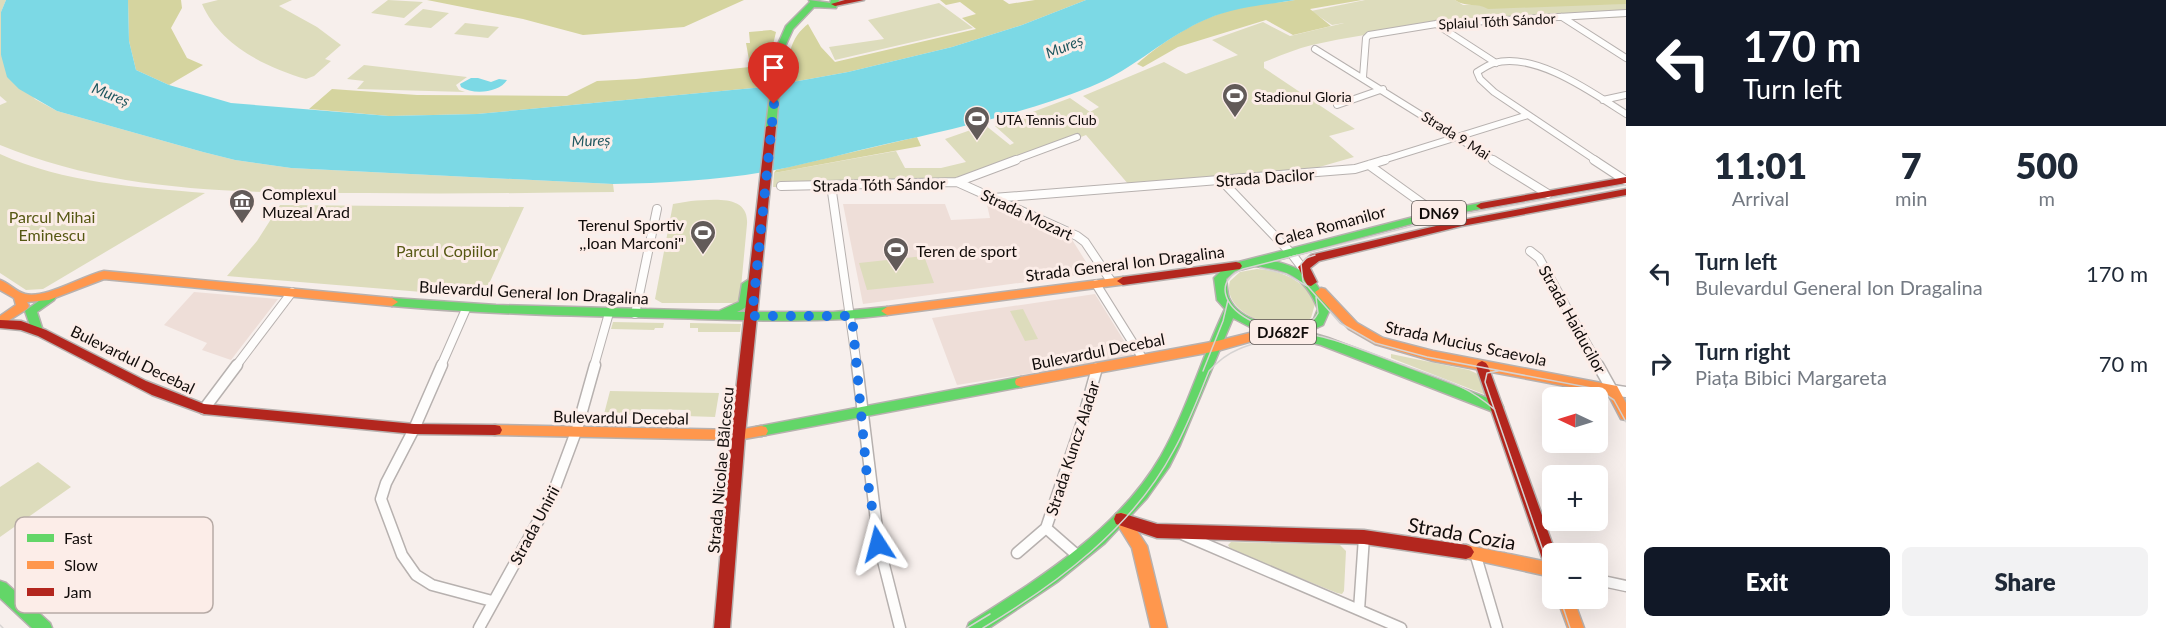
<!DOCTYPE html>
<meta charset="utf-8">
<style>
:root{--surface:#fff;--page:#f2f2f3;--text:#1f2937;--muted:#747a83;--accent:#111827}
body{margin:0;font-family:Lato,sans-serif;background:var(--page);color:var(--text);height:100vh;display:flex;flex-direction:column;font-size:22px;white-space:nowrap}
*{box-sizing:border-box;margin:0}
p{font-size:20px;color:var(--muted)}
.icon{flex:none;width:33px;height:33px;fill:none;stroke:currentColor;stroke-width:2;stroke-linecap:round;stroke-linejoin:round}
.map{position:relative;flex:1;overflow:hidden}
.details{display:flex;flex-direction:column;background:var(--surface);width:540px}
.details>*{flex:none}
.hud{background:#111827;color:#fff;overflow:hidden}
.needle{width:39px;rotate:274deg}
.controls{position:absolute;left:1542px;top:387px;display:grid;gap:12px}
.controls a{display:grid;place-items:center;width:66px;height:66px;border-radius:9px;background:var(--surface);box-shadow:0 6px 24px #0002;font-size:30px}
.pin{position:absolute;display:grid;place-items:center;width:51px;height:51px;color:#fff;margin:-62px -26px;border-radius:50% 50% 50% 0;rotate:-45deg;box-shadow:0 0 6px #0007}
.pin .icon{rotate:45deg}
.me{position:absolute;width:66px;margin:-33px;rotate:351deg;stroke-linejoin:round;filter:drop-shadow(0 0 4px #0008)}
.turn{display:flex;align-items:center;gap:21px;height:126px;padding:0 18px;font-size:27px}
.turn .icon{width:78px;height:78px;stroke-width:2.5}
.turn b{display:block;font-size:42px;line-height:51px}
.eta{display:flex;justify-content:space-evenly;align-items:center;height:102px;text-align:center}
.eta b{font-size:36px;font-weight:800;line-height:42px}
.primary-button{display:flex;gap:12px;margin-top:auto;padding:12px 18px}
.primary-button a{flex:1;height:69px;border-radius:9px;background:var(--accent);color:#fff;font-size:24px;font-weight:800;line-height:69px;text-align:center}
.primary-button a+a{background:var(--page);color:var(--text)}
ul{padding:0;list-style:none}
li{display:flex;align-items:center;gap:18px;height:90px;padding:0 18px}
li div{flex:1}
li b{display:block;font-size:22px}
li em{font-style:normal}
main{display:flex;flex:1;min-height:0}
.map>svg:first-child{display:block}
.built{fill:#eeded8}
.green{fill:#dddcbc}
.forest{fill:#d5d49f}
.water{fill:#7cd9e5}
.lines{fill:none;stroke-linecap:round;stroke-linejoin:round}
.street-far2-casing{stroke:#b7b1af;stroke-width:8}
.street-far1-casing{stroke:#b7b1af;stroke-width:10}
.street-casing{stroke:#b7b1af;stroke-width:13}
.fast-casing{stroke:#b7b1af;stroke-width:3}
.slow-casing{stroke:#b7b1af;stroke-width:3}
.jam-casing{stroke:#b7b1af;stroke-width:3}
.street-far2{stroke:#fefdfc;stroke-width:6}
.street-far1{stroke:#fefdfc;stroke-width:8}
.street{stroke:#fefdfc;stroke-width:10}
.fast{fill:#63d668;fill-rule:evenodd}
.slow{fill:#ff974d;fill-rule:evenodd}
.jam{fill:#b3261e;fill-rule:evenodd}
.tram{stroke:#d6d3d2;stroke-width:1.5}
.route{stroke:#1a73e8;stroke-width:10;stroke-dasharray:0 18}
.labels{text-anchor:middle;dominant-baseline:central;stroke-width:6;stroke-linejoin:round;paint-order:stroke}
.far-street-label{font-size:14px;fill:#110c0a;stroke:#fcede8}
.far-poi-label{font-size:14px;fill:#110c0a;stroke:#fcede8;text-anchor:start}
.far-water-label{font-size:15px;font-style:italic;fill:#1f575f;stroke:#fcede8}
.shield{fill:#fcede8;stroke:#58504d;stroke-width:1.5}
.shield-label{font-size:15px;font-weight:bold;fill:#110c0a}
.street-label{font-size:16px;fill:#110c0a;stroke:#fcede8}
.poi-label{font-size:16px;fill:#110c0a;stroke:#fcede8;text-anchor:start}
.park-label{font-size:16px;fill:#565813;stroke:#fcede8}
.near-street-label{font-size:20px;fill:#110c0a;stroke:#fcede8}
.key{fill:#fcede8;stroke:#b6aaa5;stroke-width:1.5}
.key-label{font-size:16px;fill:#110c0a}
</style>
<main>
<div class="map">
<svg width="1626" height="628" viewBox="0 0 1626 628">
<rect width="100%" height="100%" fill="#f7efec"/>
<path class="built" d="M843,204H945L951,220L990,218L987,205L997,204L1071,238L1093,273L863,304Z
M194,292L278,299L231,360L202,350L207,343L164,325Z
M1095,294L1134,357L957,385L932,318Z"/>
<path class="green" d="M0,0H6L1,12V55L35,99L57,111L203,152L235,160L291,168L613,184L614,192C531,193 450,194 367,193C243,193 116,193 0,145V105L7,102L0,96Z
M218,0H292L279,6L317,27L341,45L325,59L331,61L314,76L306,79C265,67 220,45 202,4Z
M388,0L423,2L404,18L371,13Z
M1365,0H1455L1463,5L1626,4V17C1522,23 1414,22 1312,45C1295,49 1280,56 1264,62V68L1355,129L1329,136L1354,157L1309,170L1129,185L1086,135L973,180L948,185L773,187L774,173L896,151L905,168H941L966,162L945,139L985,125L1010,145L1014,143L995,126L1070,98L1090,112L1099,107L1083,96L1164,62L1186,74L1238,55L1212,40L1263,22L1290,36L1344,23L1332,25L1311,11Z
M939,3L973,28L835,60L829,47L884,39L868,20Z
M423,9L449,13L431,28L404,25Z
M465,23L499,27L488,38L454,34Z
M364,65L467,77L456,85L459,90L465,92L357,89L364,81L347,79Z
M0,154C64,183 136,187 205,193L43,289L26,290L0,273Z
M691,201C713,200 749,194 747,224L740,298L736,303H662L655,299L673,204Z
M280,205L524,207L483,297L227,276L257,241Z
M924,256L934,283L867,290L859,263Z
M1257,269C1280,270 1307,281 1315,304L1311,318C1287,337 1220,316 1230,281L1240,272Z
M1023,309L1038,339L1025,341L1010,311Z
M613,322L664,323L663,328H655L654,330L611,329Z
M690,323L741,324L740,332H698V328H690Z
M1391,354L1469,370L1480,375L1486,395L1391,358Z
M610,391L719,393L715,417L685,416L686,410L641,409L639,415L604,414Z
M38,462L71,487L0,537V487Z
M1231,542L1340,545L1346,551L1344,591L1342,594L1337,593L1231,550L1228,545Z"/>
<path class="forest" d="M128,0H181L182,8L171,28L187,58L203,65L169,85L136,70L129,41Z
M427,0H744L684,27L583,35L523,19Z
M940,0H1003L1009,4L1035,0H1086L1022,25L952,47L848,72L765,87L477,114L389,116L309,109L332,89L417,95L567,96L597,81L636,79L759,66L758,59L749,60L746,43H750L749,32L771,30L776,32L768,66L787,64C791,46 794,35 808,24L821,47L835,62L976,29L962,18L976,14L960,2L946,5Z
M1295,0H1362L1310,9L1331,26L1293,35L1266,20L1178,47L1143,67L1137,64C1168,37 1207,13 1249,6C1264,3 1280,3 1295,0Z
M1455,0H1626V4L1488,9C1477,2 1466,8 1455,0Z
M917,137L921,146L774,173L776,170Z"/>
<path class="water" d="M6,0H128L129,41L136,70L169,85L231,103L389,116L477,114L765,87L848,72L952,47L1022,25L1086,0H1295C1254,7 1225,7 1187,29C1152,48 1128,72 1090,87C1024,113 955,129 886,144C849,152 812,163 775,170C722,180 667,183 613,184L291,168L235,160L203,152L57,111L19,89L7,77L1,55V12Z
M471,78H478L491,82L499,79L507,80C499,93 473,95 461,87L460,84Z"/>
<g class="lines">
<defs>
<path id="street-far2" d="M1562,17L1626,58
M1436,24L1496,63
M1315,49L1495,161
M1363,77L1366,38L1369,35L1436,24L1626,13
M1603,100L1626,95
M1337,105L1383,89
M1012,161L1077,137
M1380,161L1528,115
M1597,161L1494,92L1480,79L1477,72C1482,69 1488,65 1494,63C1535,51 1593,93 1626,114"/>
<path id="street-far1" d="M1493,160L1548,194
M1594,160L1626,181
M1369,165L1437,214
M1221,180L1291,253L1304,270
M957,182L1077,236L1085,242L1111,281
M831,185L857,366
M781,186L957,182L1016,160
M993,198L1355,169L1385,160
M1530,251L1539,258L1599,366
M1096,284L1143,359
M635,314L657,209
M236,366L292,292
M441,366L466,309
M594,366L609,313"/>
<path id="street" d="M442,365L414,429L386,483L381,499L402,555L416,575L432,585L492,601
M857,365L879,545L900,628
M1598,365L1612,390L1626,392
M204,409L237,365
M1046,528L1078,556
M1184,535L1359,610L1364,537
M1017,553L1046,528L1082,422L1097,368
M1475,553L1497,628
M1598,580L1626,586
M1359,610L1401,628
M479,628L552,496L577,429L595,365"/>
<path id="fast" d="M809,0L830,3L831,0H839L836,8L814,7L793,29L783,51L776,127L774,129H768L766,127L775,51L786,26L810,2Z
M1481,203L1486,206L1485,208L1437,217L1273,261C1307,269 1316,278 1330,309L1323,325L1308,332L1328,338L1501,403L1503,407L1501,411L1496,412L1491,411L1321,345L1254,329L1233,318L1180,445L1169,467L1147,498L1105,543L1057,582L989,628H967L969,623C1040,578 1118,530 1161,456C1187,410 1202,357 1225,309L1217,300L1214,278L1227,265L1437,211ZM1255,266C1289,270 1305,277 1318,309L1314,319C1310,321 1305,324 1301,325C1278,330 1239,321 1229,298C1227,293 1227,285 1226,279L1235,271Z
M748,280L754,284C751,300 753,305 737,312H833L887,307L893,311L887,315C814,324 742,320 669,318C577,316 484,314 392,306L386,302L392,298L496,305L719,311L739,302L742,284Z
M50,293L56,297L54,300L37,312L43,331L37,335L33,334L25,311Z
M1021,377L1026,379L1027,382L1026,385L1021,387L761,436L756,435L754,431L756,427L761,426Z
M0,581L6,583L50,623L52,628H32L0,598Z"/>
<path id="slow" d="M104,271L392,298L398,302L392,306L104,279L49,300L27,302L29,306L27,309L0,326V316L16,305L14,298L0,290V280C9,283 16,292 25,294C46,299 82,276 104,271Z
M1123,277L1129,281L1127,284L887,315L881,311L887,307Z
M1321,288L1325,289L1357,323L1383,338L1433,351L1617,386L1626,403V420L1621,419L1608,394L1433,361L1375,344L1349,329L1317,295L1315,292Z
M1270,328L1274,329L1276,332L1274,335L1217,351L1021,387L1016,385L1015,382L1016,379L1021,377L1217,341Z
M495,425L738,430L761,426L766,427L768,431L766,435L738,440L495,435L490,434L488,430L490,426Z
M1121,513L1126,514L1147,546L1167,628H1151L1132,548L1114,519L1116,514Z
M1466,545L1552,563V577L1461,557L1458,552L1461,547Z
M1557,598H1573L1584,628H1568Z"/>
<path id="jam" d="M845,0H864L835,6L831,4Z
M771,124L776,127L745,435L730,628H714L731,435L766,127Z
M1626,177V183L1481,209L1476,206L1481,203Z
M1626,189V195L1462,226L1319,261L1310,268L1317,282L1311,286L1307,285L1298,267L1311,255L1315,254L1462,220Z
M1236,262L1240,263L1242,266L1240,269L1123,285L1117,281L1123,277Z
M0,320L21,321L46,330L146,381L204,404L414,424L495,425L500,426L502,430L500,434L495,435L414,434L204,414L152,395L38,336L21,330L0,328Z
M1482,361L1486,363L1488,366L1556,554H1552V571L1547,569L1544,564L1476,366L1478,363Z
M1121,513L1157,524L1364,530L1466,545L1471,547L1474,552L1471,557L1466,559L1364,544L1157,538L1116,524L1114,519L1116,514Z"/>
</defs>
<use href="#street-far2" class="street-far2-casing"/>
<use href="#street-far1" class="street-far1-casing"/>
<use href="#street" class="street-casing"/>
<use href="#fast" class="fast-casing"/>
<use href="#slow" class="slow-casing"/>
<use href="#jam" class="jam-casing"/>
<use href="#street-far2" class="street-far2"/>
<use href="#street-far1" class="street-far1"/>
<use href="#street" class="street"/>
<use href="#fast" class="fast"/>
<use href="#slow" class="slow"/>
<use href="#jam" class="jam"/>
<path class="tram" d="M1315,255L1306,258L1301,264L1303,281L1340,323L1375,343L1427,357L1597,389L1614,400L1626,422
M1260,268L1286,274L1307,286
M1203,371L1223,321L1228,300
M1498,371L1487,373L1485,382L1552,577
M1495,410C1465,383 1438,378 1401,364C1376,355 1350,344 1323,337C1299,331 1271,332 1248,319C1225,306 1213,282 1243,269L1453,216L1626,185
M1560,598L1570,628
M0,625L3,628
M967,628L990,614
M983,628C1058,583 1132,529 1174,450C1188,425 1198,398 1209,371C1218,361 1227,354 1239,349C1260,339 1309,334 1318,313L1316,297"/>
</g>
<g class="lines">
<path class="route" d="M774,104L752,316H852L867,477L878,544"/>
</g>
<defs>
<symbol id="stadium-pin" viewBox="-11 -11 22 30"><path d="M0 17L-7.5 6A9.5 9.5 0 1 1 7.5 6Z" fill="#625b59" stroke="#fcede8"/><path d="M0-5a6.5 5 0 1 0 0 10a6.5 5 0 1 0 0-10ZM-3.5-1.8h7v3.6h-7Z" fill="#fff"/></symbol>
<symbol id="museum-pin" viewBox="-11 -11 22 30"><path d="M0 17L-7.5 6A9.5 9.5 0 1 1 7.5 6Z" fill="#625b59" stroke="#fcede8"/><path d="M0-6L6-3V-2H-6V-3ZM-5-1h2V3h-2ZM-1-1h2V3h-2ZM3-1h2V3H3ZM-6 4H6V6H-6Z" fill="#fff"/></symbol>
</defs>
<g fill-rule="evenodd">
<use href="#stadium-pin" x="1220" y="81" width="30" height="40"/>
<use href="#stadium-pin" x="962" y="104" width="30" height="40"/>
<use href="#museum-pin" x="227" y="187" width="30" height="40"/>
<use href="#stadium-pin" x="688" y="218" width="30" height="40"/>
<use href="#stadium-pin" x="881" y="235" width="30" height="40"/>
</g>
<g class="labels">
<g class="far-street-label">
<text transform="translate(1497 21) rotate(-3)">Splaiul Tóth Sándor</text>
<text transform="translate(1456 135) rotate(32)">Strada 9 Mai</text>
</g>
<g class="far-poi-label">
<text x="1254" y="96">Stadionul Gloria</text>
<text x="996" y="119">UTA Tennis Club</text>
</g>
<g class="far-water-label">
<text transform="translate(1064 46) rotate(-22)">Mureș</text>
<text transform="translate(111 94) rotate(22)">Mureș</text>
<text transform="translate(591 140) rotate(-2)">Mureș</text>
</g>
<g class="shield">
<rect x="1412" y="201" width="54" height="24" rx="4.5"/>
<rect x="1250" y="320" width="66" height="24" rx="4.5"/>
</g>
<g class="shield-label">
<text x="1439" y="213">DN69</text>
<text x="1283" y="332">DJ682F</text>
</g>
<g class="street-label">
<text transform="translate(1265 177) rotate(-4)">Strada Dacilor</text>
<text transform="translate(879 184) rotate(-1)">Strada Tóth Sándor</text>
<text transform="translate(1027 214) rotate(25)">Strada Mozart</text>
<text transform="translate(1330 225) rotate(-15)">Calea Romanilor</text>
<text transform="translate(1125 263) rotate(-7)">Strada General Ion Dragalina</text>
<text transform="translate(534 292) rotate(3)">Bulevardul General Ion Dragalina</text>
<text transform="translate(1573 319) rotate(61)">Strada Haiducilor</text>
<text transform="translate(1466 343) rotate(12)">Strada Mucius Scaevola</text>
<text transform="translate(1098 351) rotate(-11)">Bulevardul Decebal</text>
<text transform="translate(133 359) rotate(26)">Bulevardul Decebal</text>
<text transform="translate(621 417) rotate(1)">Bulevardul Decebal</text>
<text transform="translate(1072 448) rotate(-72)">Strada Kuncz Aladar</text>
<text transform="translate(720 470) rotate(-85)">Strada Nicolae Bălcescu</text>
<text transform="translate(534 525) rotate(-62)">Strada Unirii</text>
</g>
<g class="poi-label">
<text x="262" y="193">Complexul<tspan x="262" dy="18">Muzeal Arad</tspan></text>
<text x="684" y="224" text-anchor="end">Terenul Sportiv<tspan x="684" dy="18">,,Ioan Marconi"</tspan></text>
<text x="916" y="250">Teren de sport</text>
</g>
<g class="park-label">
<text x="52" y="216">Parcul Mihai<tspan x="52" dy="18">Eminescu</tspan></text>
<text x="447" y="250">Parcul Copiilor</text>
</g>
<g class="near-street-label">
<text transform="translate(1462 533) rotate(10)">Strada Cozia</text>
</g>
</g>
<rect x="15" y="517" width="198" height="96" rx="9" class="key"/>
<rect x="27" y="534" width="27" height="8" fill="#63d668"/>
<rect x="27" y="561" width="27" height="8" fill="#ff974d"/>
<rect x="27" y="588" width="27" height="8" fill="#b3261e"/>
<g class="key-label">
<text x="64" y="544">Fast</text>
<text x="64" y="571">Slow</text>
<text x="64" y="598">Jam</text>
</g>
</svg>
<div class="controls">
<a><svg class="needle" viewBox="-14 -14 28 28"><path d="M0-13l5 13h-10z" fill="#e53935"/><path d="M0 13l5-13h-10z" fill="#747a83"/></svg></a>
<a>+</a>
<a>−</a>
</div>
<div class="pin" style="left:774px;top:104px;background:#d93025"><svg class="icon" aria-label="arrive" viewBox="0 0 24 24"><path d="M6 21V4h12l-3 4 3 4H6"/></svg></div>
<svg class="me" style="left:878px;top:544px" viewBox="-20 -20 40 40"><path d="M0-17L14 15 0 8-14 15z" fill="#1a73e8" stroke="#fff" stroke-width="4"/></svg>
</div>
<section class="details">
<div class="hud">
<div class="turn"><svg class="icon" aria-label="left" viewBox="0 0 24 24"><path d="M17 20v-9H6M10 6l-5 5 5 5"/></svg><div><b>170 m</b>Turn left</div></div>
</div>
<div class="eta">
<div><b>11:01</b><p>Arrival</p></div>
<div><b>7</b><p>min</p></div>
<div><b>500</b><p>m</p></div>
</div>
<ul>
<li><svg class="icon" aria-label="left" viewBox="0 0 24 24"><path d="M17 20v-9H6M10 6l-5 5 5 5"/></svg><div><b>Turn left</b><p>Bulevardul General Ion Dragalina</p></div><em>170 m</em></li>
<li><svg class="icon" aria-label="right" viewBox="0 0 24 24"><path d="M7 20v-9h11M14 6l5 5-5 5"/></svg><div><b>Turn right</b><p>Piața Bibici Margareta</p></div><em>70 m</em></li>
</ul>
<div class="primary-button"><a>Exit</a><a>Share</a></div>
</section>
</main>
